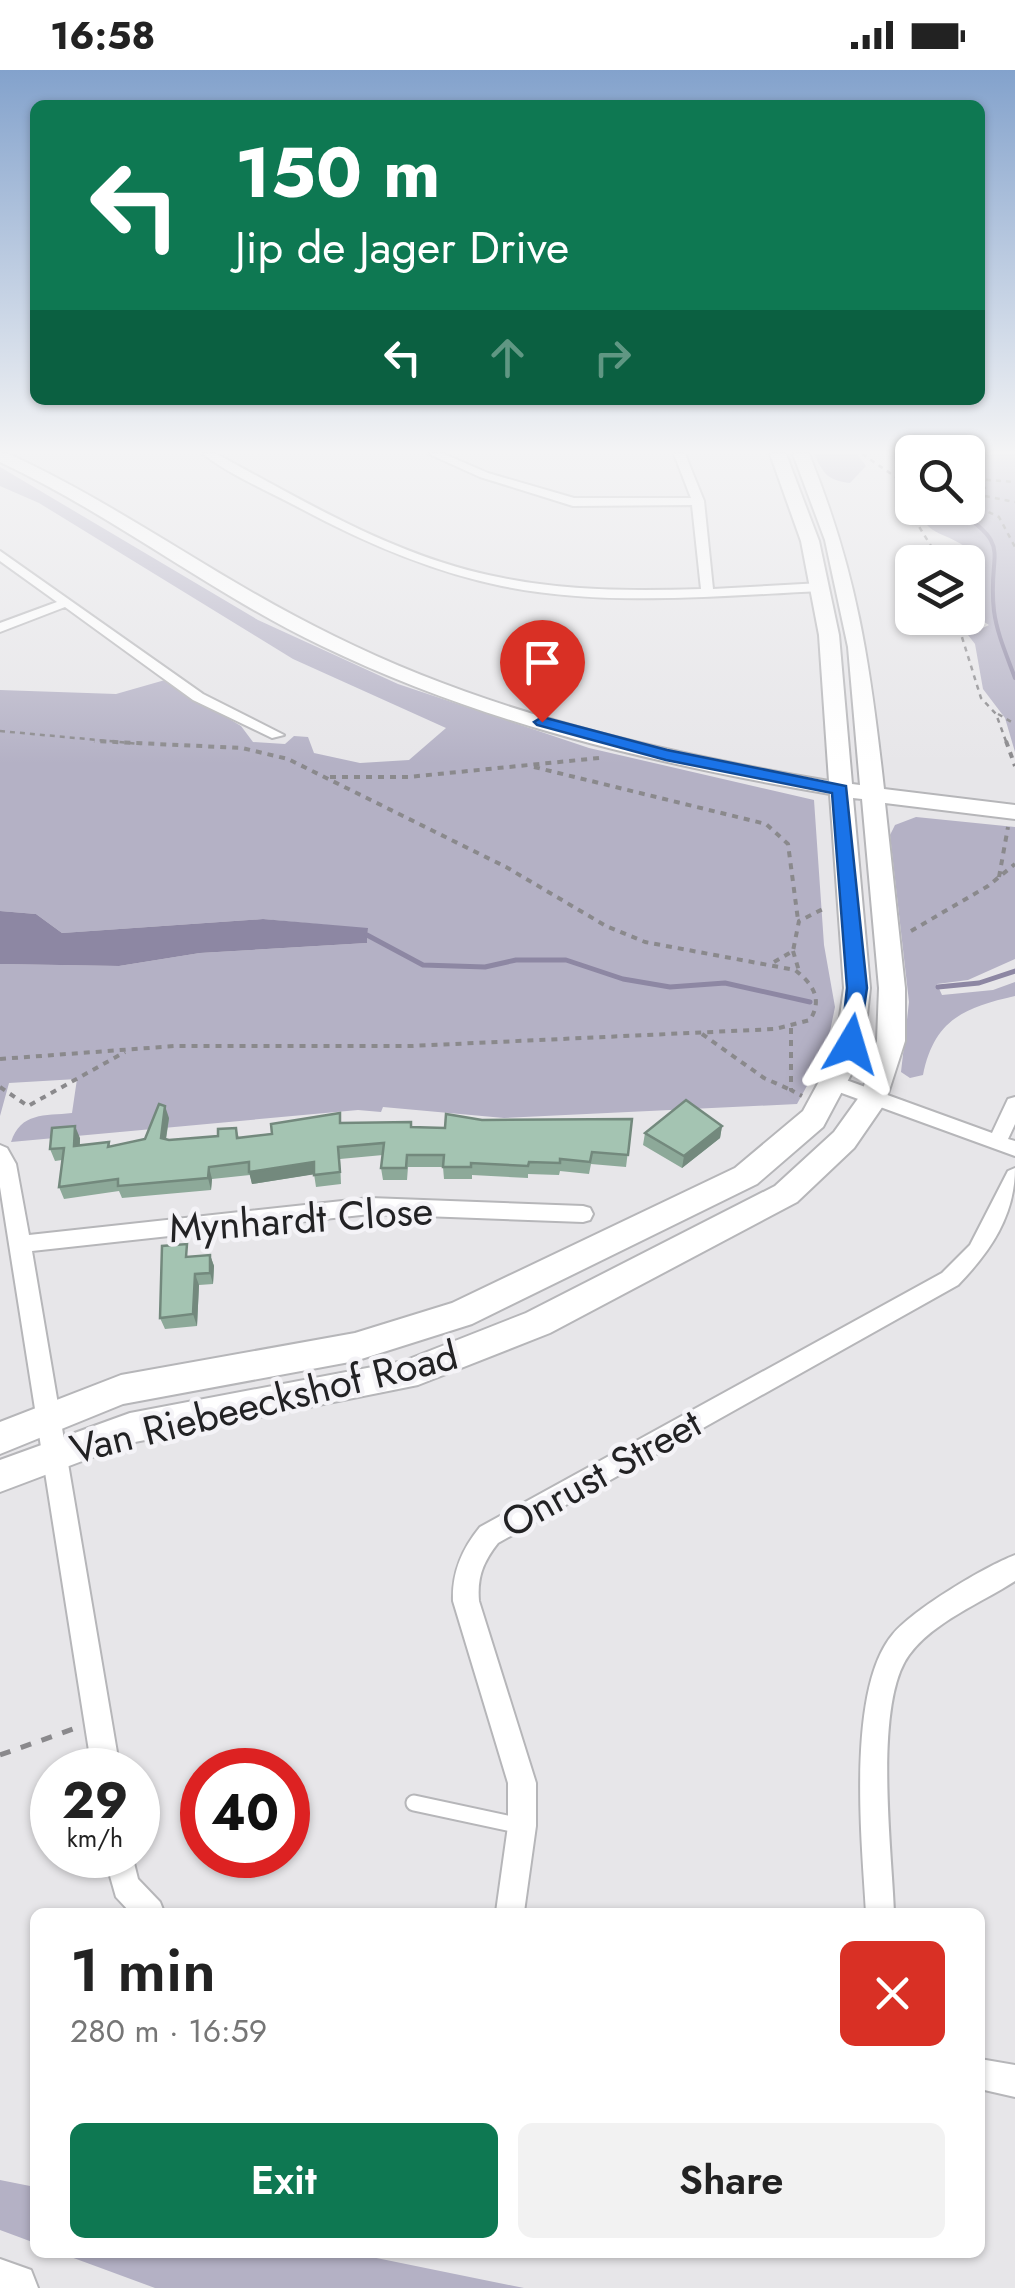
<!DOCTYPE html>
<meta charset="utf-8">
<style>
:root{--surface:#fff;--page:#f2f2f2;--text:#222;--muted:#767676;--accent:#0e7852}
body{margin:0;font-family:Jost,sans-serif;background:var(--page);color:var(--text);height:100vh;display:flex;flex-direction:column;font-size:38px;white-space:nowrap}
*{box-sizing:border-box;margin:0}
p{font-size:32px;color:var(--muted)}
.icon{flex:none;width:55px;height:55px;fill:none;stroke:currentColor;stroke-width:2;stroke-linecap:round;stroke-linejoin:round}
.map{position:relative;flex:1;overflow:hidden}
.sheet{position:absolute;left:30px;top:1838px;width:955px;height:350px;display:flex;flex-direction:column;background:var(--surface);border-radius:15px;box-shadow:0 2px 8px #0004}
.sheet>*{flex:none}
.guide{position:absolute;left:30px;top:30px;width:955px;height:305px;border-radius:15px;box-shadow:0 2px 8px #0004;background:#0e7852;color:#fff;overflow:hidden}
.fabs{position:absolute;left:895px;top:365px;display:grid;gap:20px}
.fabs a{display:grid;place-items:center;width:90px;height:90px;border-radius:15px;background:var(--surface);box-shadow:0 2px 8px #0004;font-size:50px}
.speed{position:absolute;left:30px;top:1678px;display:flex;gap:20px;font-size:50px;font-weight:700;text-align:center}
.speed>*{display:grid;place-content:center;width:130px;height:130px;border-radius:50%;background:var(--surface);box-shadow:0 2px 8px #0004;line-height:1}
.speed small{font-size:25px;font-weight:400}
.speed .limit{border:15px solid #d22;background:#fff;color:#111}
.pin{position:absolute;display:grid;place-items:center;width:85px;height:85px;color:#fff;margin:-102px -42px;border-radius:50% 50% 50% 0;rotate:-45deg;box-shadow:0 0 10px #0007}
.pin .icon{rotate:45deg}
.me{position:absolute;width:110px;margin:-55px;rotate:7deg;stroke-linejoin:round;filter:drop-shadow(0 0 8px #0008)}
.turn{display:flex;align-items:center;gap:35px;height:210px;padding:0 40px;font-size:45px}
.turn .icon{width:130px;height:130px;stroke-width:2.5}
.turn b{display:block;font-size:70px;line-height:85px}
.lanes{display:flex;align-items:center;height:95px;padding:0 40px;background:#0003;justify-content:center;gap:50px;direction:ltr}
.lanes .off{opacity:.35}
.round{display:grid;place-items:center;flex:none;width:105px;height:105px;border-radius:15px;background:var(--page)}
.summary{display:flex;align-items:center;justify-content:space-between;height:170px;padding:0 40px}
h1{font-size:60px;font-weight:600;line-height:75px}
.cta{display:flex;gap:20px;margin-top:auto;padding:20px 40px}
.cta a{flex:1;height:115px;border-radius:15px;background:var(--accent);color:#fff;font-size:40px;font-weight:600;line-height:115px;text-align:center}
.cta a+a{background:var(--page);color:var(--text)}
.status{display:flex;justify-content:space-between;align-items:center;height:70px;padding:0 50px;background:var(--surface);direction:ltr}
.status svg{height:28px;fill:currentColor}
.map>svg:first-child{display:block}
.green{fill:#b4b1c5}
.water{fill:#8d87a3}
.lines{fill:none;stroke-linecap:round;stroke-linejoin:round}
.stream-far1{stroke:#8d87a3;stroke-width:4}
.stream{stroke:#8d87a3;stroke-width:5}
.lane-casing{stroke:#b6b6b9;stroke-width:19}
.street-casing{stroke:#b6b6b9;stroke-width:4}
.secondary-casing{stroke:#b6b6b9;stroke-width:4}
.path-far2{stroke:#8a898c;stroke-width:2.5;stroke-dasharray:5 5;stroke-linecap:butt}
.path-far1{stroke:#8a898c;stroke-width:4;stroke-dasharray:6 6;stroke-linecap:butt}
.path{stroke:#8a898c;stroke-width:5;stroke-dasharray:11 11;stroke-linecap:butt}
.lane{stroke:#fff;stroke-width:15}
.street{fill:#fff;fill-rule:evenodd}
.secondary{fill:#fff;fill-rule:evenodd}
.wall{fill:#8da999}
.shaded-wall{fill:#73897d}
.building{fill:#a4c4b2;stroke:#73897d;stroke-width:2.5}
.route{fill:#1a73e8;stroke:#114b97;stroke-width:2.5}
.labels{text-anchor:middle;dominant-baseline:central;stroke-width:9;stroke-linejoin:round;paint-order:stroke}
.street-label{font-size:40px;fill:#222224;stroke:#f4f3f7}
</style>
<div class="status"><b>16:58</b><svg viewBox="0 0 49 12"><path d="M0 12V9h3v3zM5 12V6h3v6zM10 12V3h3v9zM15 12V0h3v12zM26 1h20v11H26zM47 4h2v5h-2z"/></svg></div>
<div class="map">
<svg width="1015" height="2218" viewBox="0 0 1015 2218">
<rect width="100%" height="100%" fill="#e7e6e9"/>
<path class="green" d="M814,384H857L866,396L850,413C827,410 824,404 814,384Z
M968,384H1015V682L1005,648L983,619L975,574L968,565L989,555L968,542V492H954L942,479L964,476C944,462 923,464 920,438H968Z
M0,397L258,550L398,614L589,678L814,730L824,875L835,937L826,981L797,1034L504,1048L383,1037L381,1042L358,1040L11,1072C21,1042 44,1046 72,1043L77,1009L9,1013L0,1046V894L119,896L200,883L367,873L368,859L263,849L62,863L36,844L0,841V620L116,624L165,610L241,656L253,672L285,674L294,666L308,667L314,683L360,693L409,690L446,658L293,589L39,433L0,416Z
M916,747L1015,757V889L968,910L937,914L942,925L993,920L1015,912V926C962,938 934,951 923,1005L910,1008L901,1002L909,932L890,765L895,755Z
M0,2110L35,2117V2173L0,2160Z
M60,2183H352L524,2218H155Z"/>
<path class="water" d="M0,841L36,844L62,863L263,849L368,858L367,873L200,883L119,896L0,894Z"/>
<g class="lines">
<path class="stream-far1" d="M968,405V422
M955,438C1015,479 987,478 994,541C997,564 1007,586 1015,608"/>
<path class="stream" d="M367,865L423,895L485,897L516,890H566L623,909L670,917L725,913L810,932
M938,917L979,913L1015,901"/>
<defs>
<path id="lane" d="M414,1733L521,1756"/>
<path id="street" d="M203,384H217C307,433 400,489 503,508C568,521 634,521 701,519L692,435L573,436L480,407L429,384H444L488,403L574,428H691L674,384H685L704,431L713,519L821,513L827,517L821,521C716,526 606,537 502,516C429,501 361,471 296,436C266,420 230,405 203,384Z
M0,481L203,624L284,665L272,668L193,630L65,537L0,562V553L57,532L0,491Z
M835,1006L992,1063L1008,1029L1015,1027V1054L1008,1069L1015,1071V1086L828,1018L826,1013Z
M0,1075L7,1078L16,1094L29,1165L370,1128L583,1136L590,1138L593,1144L590,1150L583,1152L370,1144L32,1181L120,1700H92L0,1117Z
M1015,1098C1015,1146 990,1182 958,1215L498,1473C483,1492 477,1507 479,1531L536,1713V1756L524,1842H496L508,1756V1713L453,1531C452,1502 462,1479 480,1457L942,1203L970,1175L1008,1101Z
M1015,1485V1511C981,1533 933,1552 909,1585C873,1634 892,1781 894,1842H866C862,1773 846,1619 893,1564C914,1539 984,1497 1015,1485Z
M104,1785H132L138,1809L160,1832L164,1842H130L116,1827Z
M980,1989L1015,1995V2027L980,2019Z"/>
<path id="secondary" d="M0,384H9C122,436 222,512 334,566C489,643 659,682 829,711L819,565L801,471L770,384H786L819,471L839,565L852,714L860,715L848,577L825,470L793,384H809C857,502 870,593 884,719L1015,735V749L885,733L905,918V971L885,1033L854,1078L797,1132L550,1263L418,1315L130,1373L0,1422V1390L130,1343L404,1291L526,1243L775,1116L834,1062L862,1023L877,971L879,918L862,729L853,728L870,918L863,982L823,1057L757,1114L472,1254L355,1291L123,1334L0,1384V1352L121,1305L355,1263L452,1233L735,1098L803,1041L835,982L844,918L830,724C656,694 483,654 322,576C211,523 113,445 0,392Z
M0,2189L31,2200L38,2218H0Z"/>
</defs>
<use href="#lane" class="lane-casing"/>
<use href="#street" class="street-casing"/>
<use href="#secondary" class="secondary-casing"/>
<path class="path-far2" d="M862,384L912,418
M968,398L982,384
M968,401L985,418L982,433L976,436L999,447L1015,477
M976,409L1015,412
M985,426L1015,432
M914,438L918,455L941,492
M956,548L981,628L996,644L1007,674
M998,644L1015,654
M0,661L141,674"/>
<path class="path-far1" d="M1006,671L1015,696
M534,697L766,754L788,774L798,850
M330,707H408L599,688
M999,807L1008,757
M911,861L988,816L1015,794
M793,881L799,901
M774,892L793,881L799,851L827,837
M791,958V1020L802,1026
M702,964L764,1008L791,1020
M0,989L175,976H411L775,959L810,950C823,929 813,914 795,900L645,872L606,856L506,797L288,689L242,678L94,671
M0,1017L28,1036L125,982"/>
<path class="path" d="M0,1685L76,1658"/>
<use href="#lane" class="lane"/>
<use href="#street" class="street"/>
<use href="#secondary" class="secondary"/>
</g>
<path class="wall" d="M169,1048L166,1070H169L218,1066L236,1058L239,1068L341,1053L445,1058L482,1050L632,1049L626,1097L591,1094L589,1104L560,1101L559,1105L528,1104V1108L472,1105V1109H444L443,1097H408L407,1110H383L381,1098L383,1085L340,1089L341,1114L316,1117L314,1104L252,1114L250,1105L212,1109L211,1120L122,1128L119,1121L64,1129L59,1117L62,1090L55,1091L50,1079L80,1068V1075L109,1072L110,1077L145,1069Z
M722,1056L720,1068L682,1098L643,1075L645,1063Z
M210,1185L214,1196L213,1214L199,1215L197,1256L165,1259L160,1248L191,1187Z"/>
<path class="shaded-wall" d="M165,1036L169,1048L164,1080L161,1068Z
M75,1056L80,1068L79,1088L74,1076Z
M722,1056L720,1068L682,1098L684,1086Z
M314,1092L316,1104L252,1114L249,1102Z
M209,1097L212,1109L211,1120L208,1108Z
M210,1185L214,1196L213,1214L210,1203Z
M195,1204L199,1215L197,1256L193,1244Z"/>
<path class="building" d="M686,1030L722,1056L684,1086L645,1063Z
M159,1034L165,1036L161,1068L169,1070L218,1066V1059L236,1058L237,1068L272,1064L271,1054L340,1043V1053L411,1052V1057L445,1058L446,1044L482,1050L632,1049L628,1085L592,1082L590,1092L560,1089V1093L529,1092L528,1096L471,1093V1097H443L444,1085H407L406,1098H381L384,1073L338,1077L340,1102L314,1105V1092L249,1102V1092L209,1097L208,1108L118,1116V1109L59,1117L64,1078L50,1079L52,1058L75,1056L74,1076L109,1072L108,1077L145,1069Z
M187,1174L186,1187L210,1185V1203L195,1204L193,1244L160,1248L162,1176Z"/>
<linearGradient id="sky" x2="0" y2="1"><stop stop-color="#83a2cc"/><stop offset="0.55" stop-color="#f4f4f5"/><stop offset="1" stop-color="#f4f4f5" stop-opacity="0"/></linearGradient>
<rect width="1015" height="694" fill="url(#sky)"/>
<path class="route" d="M542,647L667,680L846,716L867,918L858,979H844L841,974L847,918L832,723L666,690L537,655L534,652Z"/>
<g class="labels">
<g class="street-label">
<text transform="translate(301 1149) rotate(-4)">Mynhardt Close</text>
<text transform="translate(264 1332) rotate(-14)">Van Riebeeckshof Road</text>
<text transform="translate(601 1403) rotate(-29)">Onrust Street</text>
</g>
</g>
</svg>
<div class="fabs">
<a><svg class="icon" aria-label="search" viewBox="0 0 24 24"><circle cx="10" cy="10" r="6"/><path d="M15 15l6 6"/></svg></a>
<a><svg class="icon" aria-label="layers" viewBox="0 0 24 24"><path d="M12 4l9 5-9 5-9-5zM3 14l9 5 9-5"/></svg></a>
</div>
<div class="speed"><div>29<small>km/h</small></div><div class="limit">40</div></div>
<div class="pin" style="left:542px;top:652px;background:#d93025"><svg class="icon" aria-label="arrive" viewBox="0 0 24 24"><path d="M6 21V4h12l-3 4 3 4H6"/></svg></div>
<svg class="me" style="left:851px;top:974px" viewBox="-20 -20 40 40"><path d="M0-17L14 15 0 8-14 15z" fill="#1a73e8" stroke="#fff" stroke-width="4"/></svg>
<div class="guide">
<div class="turn"><svg class="icon" aria-label="left" viewBox="0 0 24 24"><path d="M17 20v-9H6M10 6l-5 5 5 5"/></svg><div><b>150 m</b>Jip de Jager Drive</div></div>
<div class="lanes"><svg class="icon" aria-label="left" viewBox="0 0 24 24"><path d="M17 20v-9H6M10 6l-5 5 5 5"/></svg><svg class="icon off" aria-label="ahead" viewBox="0 0 24 24"><path d="M12 20V5M6 11l6-6 6 6"/></svg><svg class="icon off" aria-label="right" viewBox="0 0 24 24"><path d="M7 20v-9h11M14 6l5 5-5 5"/></svg></div>
</div>
<section class="sheet">
<div class="summary"><div><h1>1 min</h1><p>280 m · 16:59</p></div><a class="round" style="background:#d93025;color:#fff"><svg class="icon" aria-label="close" viewBox="0 0 24 24"><path d="M6 6l12 12M18 6L6 18"/></svg></a></div>
<div class="cta"><a>Exit</a><a>Share</a></div>
</section>
</div>
